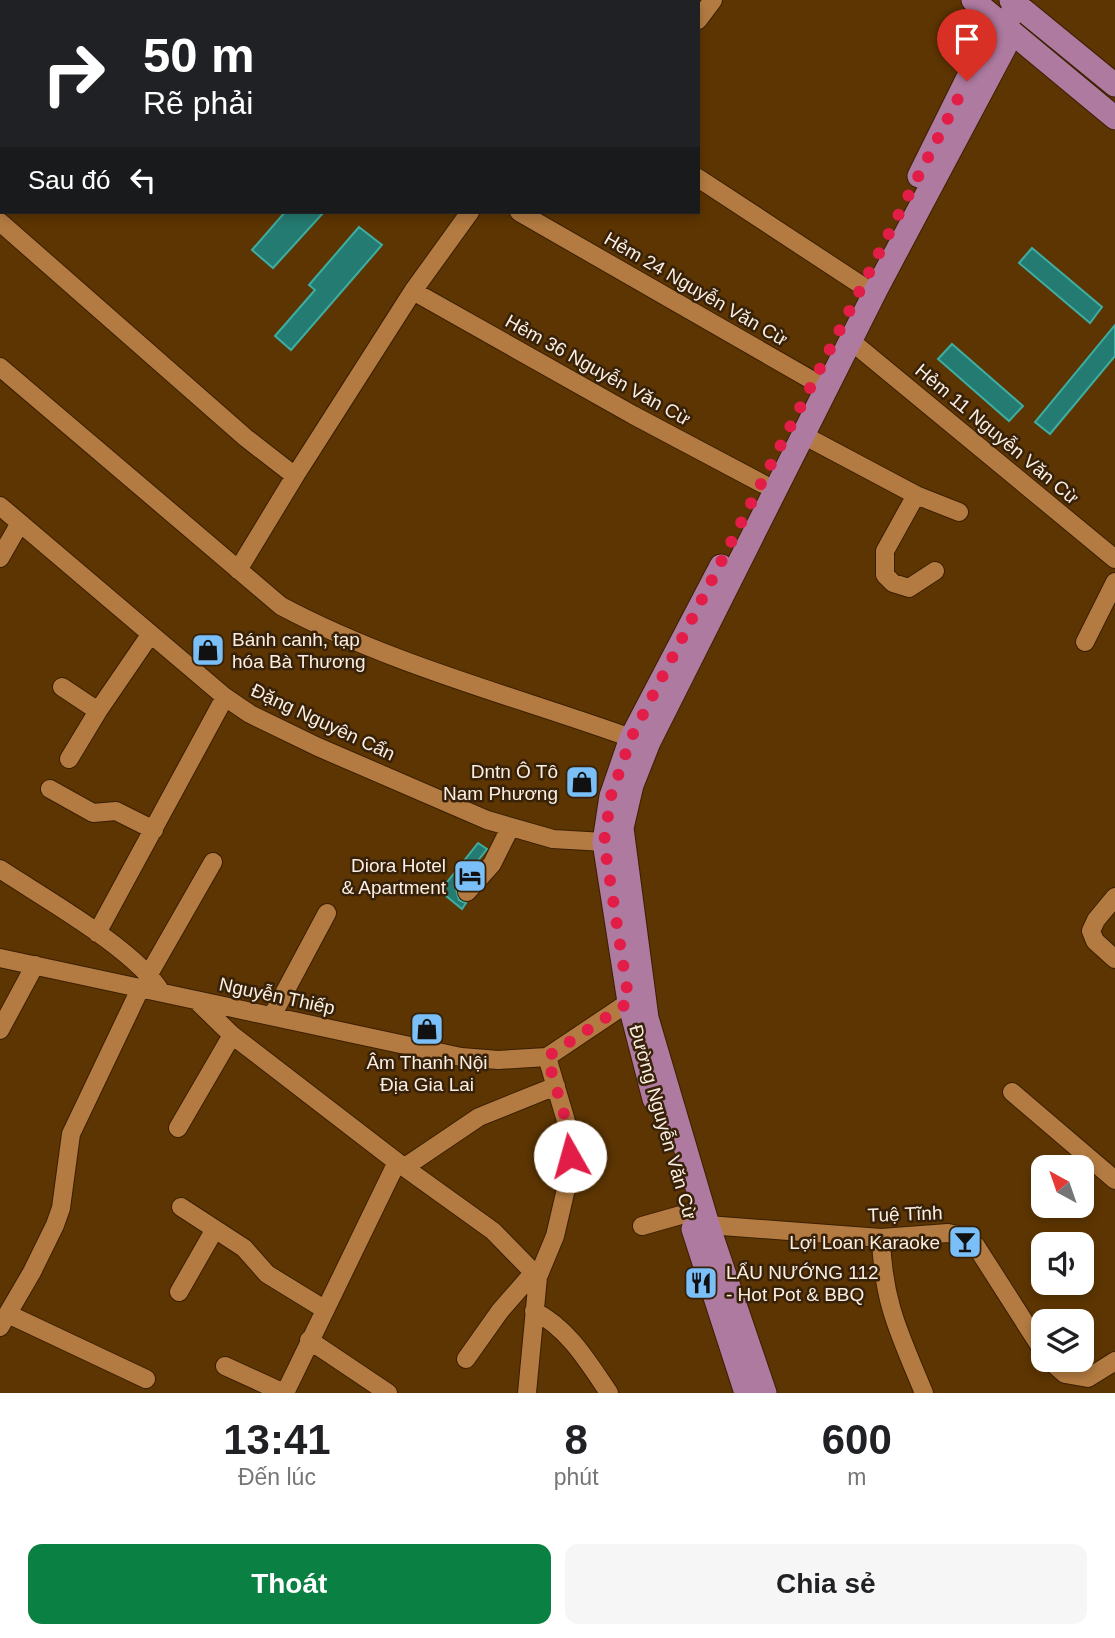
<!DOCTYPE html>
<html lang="vi">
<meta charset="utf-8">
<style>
:root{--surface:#fff;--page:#f6f6f6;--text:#202124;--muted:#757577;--accent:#0b8043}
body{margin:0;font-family:Arial,sans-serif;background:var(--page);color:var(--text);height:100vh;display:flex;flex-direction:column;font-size:26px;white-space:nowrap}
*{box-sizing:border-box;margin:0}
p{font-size:23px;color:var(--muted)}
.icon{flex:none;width:38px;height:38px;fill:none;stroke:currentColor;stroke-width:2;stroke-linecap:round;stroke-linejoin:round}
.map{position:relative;height:1393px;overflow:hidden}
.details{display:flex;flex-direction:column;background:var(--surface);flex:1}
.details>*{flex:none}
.banner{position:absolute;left:0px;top:0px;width:700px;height:214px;box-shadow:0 4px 10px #0003;background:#202124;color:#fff;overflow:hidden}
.needle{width:46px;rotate:320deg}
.controls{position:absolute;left:1031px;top:1155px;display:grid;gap:14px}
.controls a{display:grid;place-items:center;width:63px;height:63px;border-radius:14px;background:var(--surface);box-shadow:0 4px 10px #0003;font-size:35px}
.pin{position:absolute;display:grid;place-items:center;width:60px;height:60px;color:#fff;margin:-72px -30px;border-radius:50% 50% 50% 0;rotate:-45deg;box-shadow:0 0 7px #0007}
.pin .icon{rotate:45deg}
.me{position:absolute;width:77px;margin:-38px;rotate:353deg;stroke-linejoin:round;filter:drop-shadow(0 0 5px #0008)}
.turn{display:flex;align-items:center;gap:24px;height:147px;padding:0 28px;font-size:32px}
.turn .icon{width:91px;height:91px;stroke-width:2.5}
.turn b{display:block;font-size:49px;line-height:60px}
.then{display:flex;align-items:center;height:66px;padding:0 28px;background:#0003;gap:14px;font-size:26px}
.eta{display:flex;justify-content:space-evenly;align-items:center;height:119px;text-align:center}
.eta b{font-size:42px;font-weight:800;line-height:49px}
.primary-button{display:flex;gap:14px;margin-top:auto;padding:14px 28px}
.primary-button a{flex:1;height:80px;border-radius:14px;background:var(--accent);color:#fff;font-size:28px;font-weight:800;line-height:80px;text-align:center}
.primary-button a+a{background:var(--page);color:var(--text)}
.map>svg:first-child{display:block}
.building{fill:#247b72;stroke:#3eaea2;stroke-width:2}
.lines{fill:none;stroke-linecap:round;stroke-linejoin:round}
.minor-casing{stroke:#3a1f00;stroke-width:20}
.major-casing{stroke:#3a1f00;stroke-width:25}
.minor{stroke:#b37b41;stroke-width:18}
.major{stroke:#ae7aa0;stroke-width:23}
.route{stroke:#e11d48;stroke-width:12;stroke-dasharray:0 21.6}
.labels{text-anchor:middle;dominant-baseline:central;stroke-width:5;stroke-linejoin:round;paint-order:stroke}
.street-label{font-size:19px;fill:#fbeee3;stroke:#372108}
.poi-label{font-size:19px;fill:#fbeee3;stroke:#372108;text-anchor:end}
</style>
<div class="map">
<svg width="1115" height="1393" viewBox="0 0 1115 1393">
<rect width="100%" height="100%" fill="#5d3502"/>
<path class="building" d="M285,212H324L273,268L252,250Z
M359,227L382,245L291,350L275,336L315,290L309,285Z
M1032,248L1102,307L1090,323L1019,263Z
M1115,325V356L1050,434L1035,422Z
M952,344L1023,406L1009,421L938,359Z
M478,843L487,849L456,889L459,900L466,903L462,909L440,891Z"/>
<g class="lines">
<defs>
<path id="minor" d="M698,20L713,0
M698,178L864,287
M519,212L815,382
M0,222L246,438L295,476L413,291L470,212
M413,291L633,415L763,484
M851,341L1115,559
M0,367L281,606C392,665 514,696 631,738
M805,436L916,495L885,551V575L893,583L909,588L935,571
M916,495L959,512
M0,506L225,697L250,714L318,747L487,820L553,839L604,842
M0,558L20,523
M238,570L295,476
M1085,642L1115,582
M62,687L98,711
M69,759L98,711L150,635
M50,789L93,813L116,811L154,830
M0,869C42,897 137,950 161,992
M467,892L492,864L510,828
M1115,897L1096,920L1091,931L1095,941L1115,959
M97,933L225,697
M0,958L461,1057L498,1060L547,1057
M149,974L213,862
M197,1001L232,1035L397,1162L493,1231L538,1277
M272,1016L327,913
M0,1030L35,965
M547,1057L629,1002
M1012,1092L1115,1180
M178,1128L232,1035
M405,1167L479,1117L556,1086
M181,1207L244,1248L267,1274L324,1309
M708,1225L881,1238L948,1233L963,1236L976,1246L1043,1351
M642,1226L688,1213
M881,1238C883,1303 900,1335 924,1393
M179,1292L215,1229
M534,1311C568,1328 588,1362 609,1393
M8,1314L146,1379
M0,1327L32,1272L55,1225L61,1208L71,1134L141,987
M309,1340L388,1393
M466,1359L500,1311L534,1272
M1049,1360L1065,1374L1088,1378L1115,1361
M225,1366L284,1393
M285,1393L397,1162
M527,1393L538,1277L555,1236L569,1176V1131L547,1057"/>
<path id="major" d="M973,0L1115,118
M1011,0L1115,85
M136,2L137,0
M919,176L989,35L1005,27
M0,183L2,181
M654,1099L629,1002L604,842L611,796L631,738L721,566
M693,1229L746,1393
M765,1393L708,1225L647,1018L622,828L632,785L649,742L877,288L1005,47V27L1018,0"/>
</defs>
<use href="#minor" class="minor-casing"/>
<use href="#major" class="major-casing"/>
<use href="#minor" class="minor"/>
<use href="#major" class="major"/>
</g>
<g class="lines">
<path class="route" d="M570,1156L569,1131L547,1057L629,1002L604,842L611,796L631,738L967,81"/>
</g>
<defs>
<symbol id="shop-square" viewBox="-11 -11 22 22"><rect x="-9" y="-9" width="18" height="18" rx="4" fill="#7abff8" stroke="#372108"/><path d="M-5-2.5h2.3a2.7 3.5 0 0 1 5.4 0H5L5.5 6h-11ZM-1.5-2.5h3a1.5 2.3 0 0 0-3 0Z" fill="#111"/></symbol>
<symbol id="hotel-square" viewBox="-11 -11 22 22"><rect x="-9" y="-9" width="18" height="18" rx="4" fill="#7abff8" stroke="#372108"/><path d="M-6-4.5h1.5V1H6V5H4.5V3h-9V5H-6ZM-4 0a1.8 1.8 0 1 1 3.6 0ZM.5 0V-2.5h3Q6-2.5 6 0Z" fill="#111"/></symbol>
<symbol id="bar-square" viewBox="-11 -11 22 22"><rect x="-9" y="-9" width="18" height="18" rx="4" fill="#7abff8" stroke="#372108"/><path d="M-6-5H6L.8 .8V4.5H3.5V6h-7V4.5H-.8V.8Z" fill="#111"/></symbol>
<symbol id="restaurant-square" viewBox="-11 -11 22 22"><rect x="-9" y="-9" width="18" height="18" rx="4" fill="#7abff8" stroke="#372108"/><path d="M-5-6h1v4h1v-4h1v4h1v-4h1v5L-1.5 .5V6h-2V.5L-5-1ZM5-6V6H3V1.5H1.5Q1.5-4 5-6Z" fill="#111"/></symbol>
</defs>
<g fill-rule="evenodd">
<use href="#shop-square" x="189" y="631" width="38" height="38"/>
<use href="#shop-square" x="563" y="763" width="38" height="38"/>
<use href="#hotel-square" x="451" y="857" width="38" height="38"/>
<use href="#shop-square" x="408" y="1010" width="38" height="38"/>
<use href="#bar-square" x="946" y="1223" width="38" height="38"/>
<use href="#restaurant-square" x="682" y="1264" width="38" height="38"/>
</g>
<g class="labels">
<g class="street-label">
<text transform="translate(696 289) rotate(30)">Hẻm 24 Nguyễn Văn Cừ</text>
<text transform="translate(598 370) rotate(29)">Hẻm 36 Nguyễn Văn Cừ</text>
<text transform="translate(997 434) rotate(40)">Hẻm 11 Nguyễn Văn Cừ</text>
<text transform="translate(323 722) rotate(25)">Đặng Nguyên Cẩn</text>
<text transform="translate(277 996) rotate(12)">Nguyễn Thiếp</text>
<text transform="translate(663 1122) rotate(74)">Đường Nguyễn Văn Cừ</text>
<text transform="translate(905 1214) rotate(-2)">Tuệ Tĩnh</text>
</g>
<g class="poi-label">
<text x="232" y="639" text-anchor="start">Bánh canh, tạp<tspan x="232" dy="22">hóa Bà Thương</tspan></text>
<text x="558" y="771">Dntn Ô Tô<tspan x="558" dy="22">Nam Phương</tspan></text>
<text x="446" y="865">Diora Hotel<tspan x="446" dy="22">&amp; Apartment</tspan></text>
<text x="427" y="1062" text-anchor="middle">Âm Thanh Nội<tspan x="427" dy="22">Địa Gia Lai</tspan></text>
<text x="940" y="1242">Lợi Loan Karaoke</text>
<text x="726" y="1272" text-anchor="start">LẨU NƯỚNG 112<tspan x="726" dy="22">- Hot Pot &amp; BBQ</tspan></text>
</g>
</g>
</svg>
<div class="controls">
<a><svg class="needle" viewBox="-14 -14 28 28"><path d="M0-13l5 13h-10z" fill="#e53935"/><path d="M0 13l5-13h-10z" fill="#757577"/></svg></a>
<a><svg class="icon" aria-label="sound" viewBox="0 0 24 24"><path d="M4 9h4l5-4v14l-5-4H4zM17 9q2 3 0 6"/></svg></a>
<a><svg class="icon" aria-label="layers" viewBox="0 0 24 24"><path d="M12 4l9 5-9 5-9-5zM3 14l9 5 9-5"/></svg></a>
</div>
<div class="pin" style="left:967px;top:81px;background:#d93025"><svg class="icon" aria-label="arrive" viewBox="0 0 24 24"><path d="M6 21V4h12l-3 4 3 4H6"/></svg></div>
<svg class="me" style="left:570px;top:1156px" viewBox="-20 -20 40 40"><circle r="19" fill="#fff"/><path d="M0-13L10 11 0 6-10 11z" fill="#e11d48"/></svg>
<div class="banner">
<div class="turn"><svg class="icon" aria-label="right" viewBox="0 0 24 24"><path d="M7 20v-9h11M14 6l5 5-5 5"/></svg><div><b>50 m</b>Rẽ phải</div></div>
<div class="then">Sau đó<svg class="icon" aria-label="left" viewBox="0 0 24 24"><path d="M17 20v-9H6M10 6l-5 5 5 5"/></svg></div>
</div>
</div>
<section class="details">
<div class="eta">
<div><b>13:41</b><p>Đến lúc</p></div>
<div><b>8</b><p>phút</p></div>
<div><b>600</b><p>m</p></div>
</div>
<div class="primary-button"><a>Thoát</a><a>Chia sẻ</a></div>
</section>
